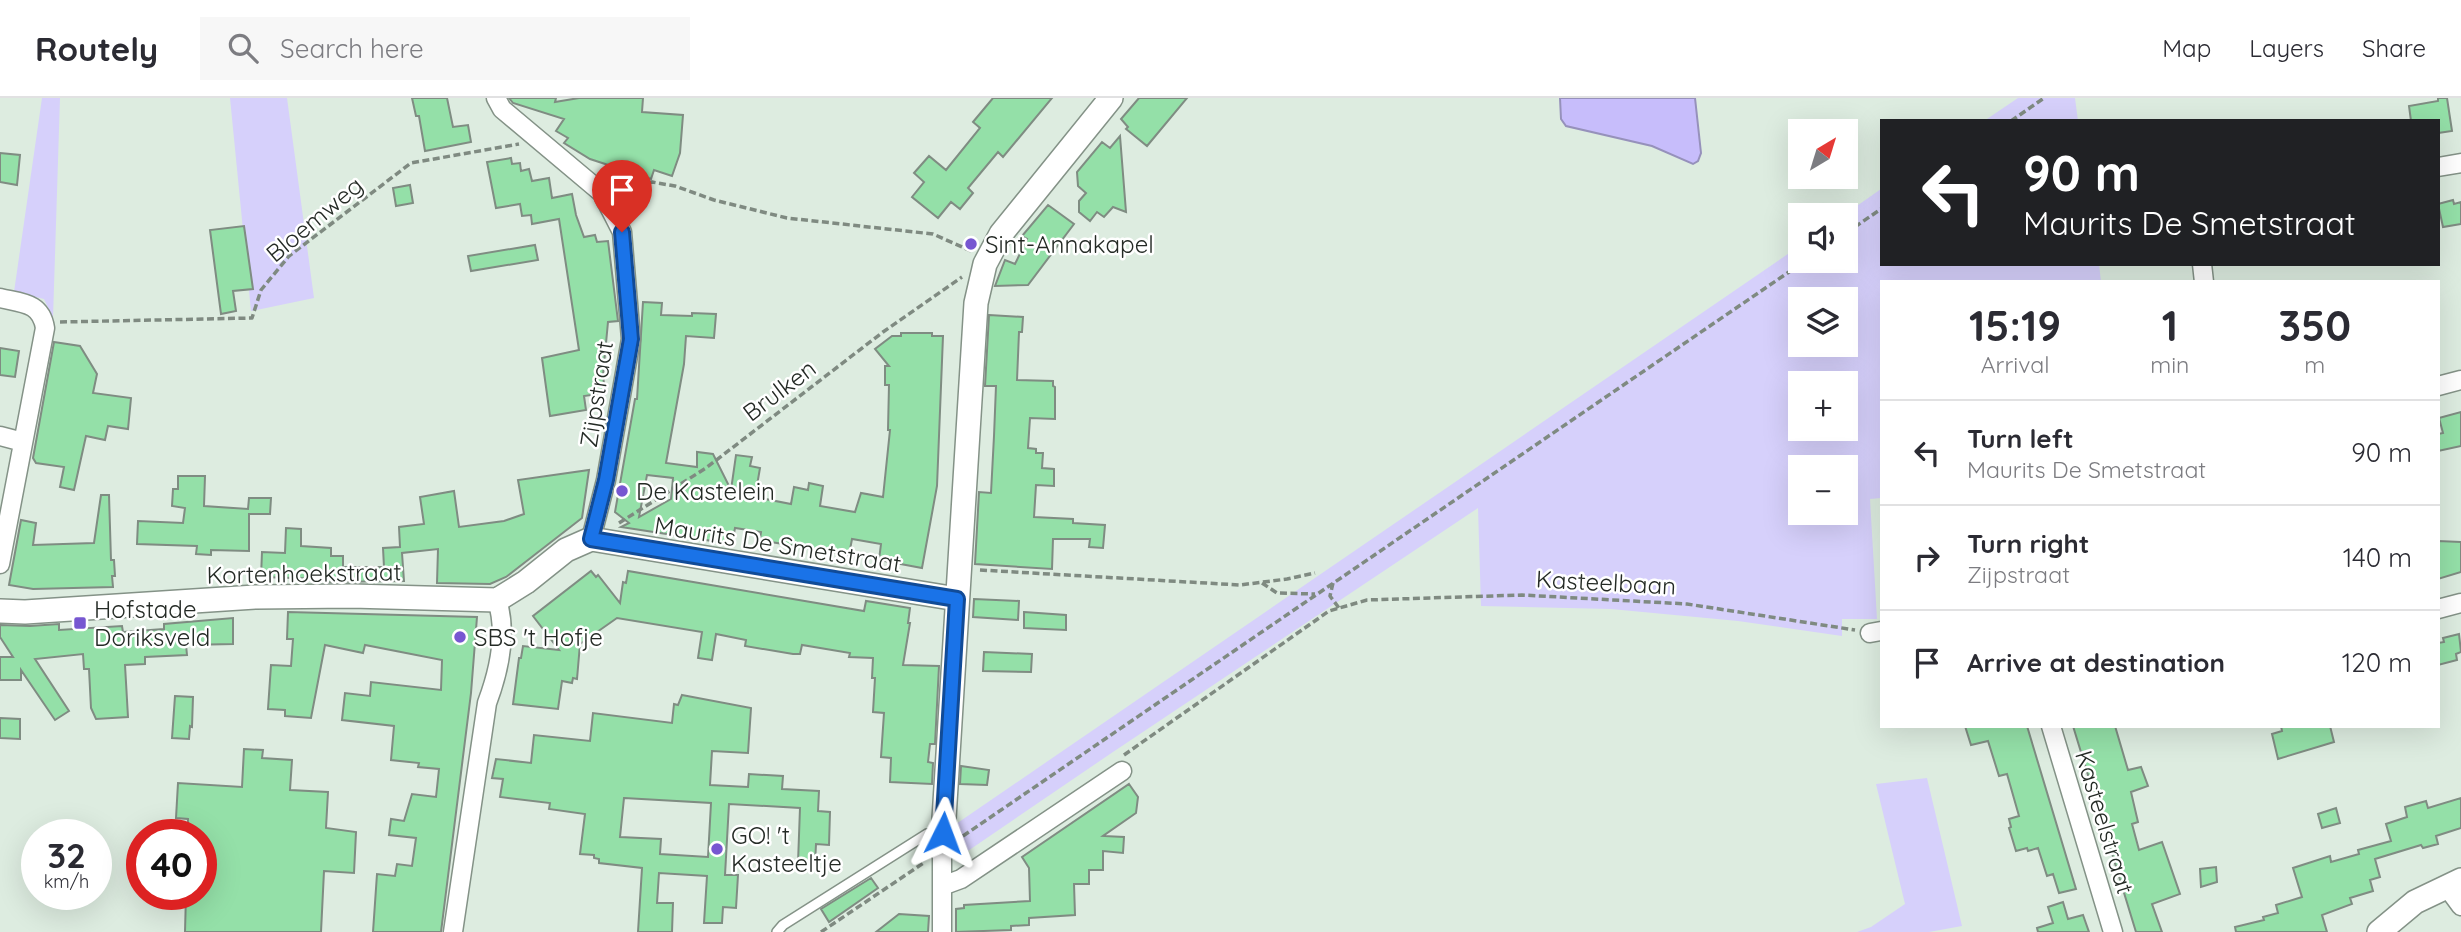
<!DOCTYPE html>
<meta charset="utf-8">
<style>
:root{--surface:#fff;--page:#f7f7f7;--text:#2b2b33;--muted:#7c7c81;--line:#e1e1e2}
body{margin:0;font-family:Quicksand,sans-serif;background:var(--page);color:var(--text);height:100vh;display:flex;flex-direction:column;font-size:26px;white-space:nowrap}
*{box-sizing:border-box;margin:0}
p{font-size:23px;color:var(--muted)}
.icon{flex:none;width:38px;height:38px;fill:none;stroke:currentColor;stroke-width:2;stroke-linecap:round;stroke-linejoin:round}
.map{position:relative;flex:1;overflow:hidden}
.sheet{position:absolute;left:1880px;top:182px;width:560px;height:448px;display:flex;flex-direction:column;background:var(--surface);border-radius:0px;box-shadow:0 7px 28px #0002}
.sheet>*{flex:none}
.top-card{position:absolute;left:1880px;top:21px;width:560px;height:147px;border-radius:0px;box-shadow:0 7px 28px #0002;background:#202124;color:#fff;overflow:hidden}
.needle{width:46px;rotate:38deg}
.tools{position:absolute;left:1788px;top:21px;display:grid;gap:14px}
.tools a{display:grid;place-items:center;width:70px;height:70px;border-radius:0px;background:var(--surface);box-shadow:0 7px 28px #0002;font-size:35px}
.speed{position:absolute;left:21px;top:721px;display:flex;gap:14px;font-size:35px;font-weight:700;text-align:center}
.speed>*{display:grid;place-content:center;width:91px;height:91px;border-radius:50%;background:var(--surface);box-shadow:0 7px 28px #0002;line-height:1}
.speed small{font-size:18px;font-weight:400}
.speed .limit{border:10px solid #d22;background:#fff;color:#111}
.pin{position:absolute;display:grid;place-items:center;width:60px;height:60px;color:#fff;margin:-72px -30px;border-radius:50% 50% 50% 0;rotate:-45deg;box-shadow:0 0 7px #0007}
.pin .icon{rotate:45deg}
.me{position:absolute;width:77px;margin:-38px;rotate:3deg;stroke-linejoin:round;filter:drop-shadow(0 0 5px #0008)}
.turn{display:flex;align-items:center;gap:24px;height:147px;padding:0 28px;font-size:32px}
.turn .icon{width:91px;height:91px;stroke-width:2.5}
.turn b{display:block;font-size:49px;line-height:60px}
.eta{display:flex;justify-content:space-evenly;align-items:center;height:119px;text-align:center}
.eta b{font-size:42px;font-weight:800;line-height:49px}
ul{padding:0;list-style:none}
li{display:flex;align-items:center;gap:21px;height:105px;padding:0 28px;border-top:2px solid var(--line)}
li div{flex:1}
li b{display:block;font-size:26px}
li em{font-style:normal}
header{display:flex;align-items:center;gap:42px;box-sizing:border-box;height:98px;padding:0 35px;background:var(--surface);border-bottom:2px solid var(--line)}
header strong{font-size:33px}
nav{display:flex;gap:38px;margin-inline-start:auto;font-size:24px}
.search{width:490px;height:63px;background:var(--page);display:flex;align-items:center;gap:18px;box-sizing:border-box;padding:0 24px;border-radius:0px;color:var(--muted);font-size:26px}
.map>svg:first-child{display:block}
.green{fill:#d6d0fb;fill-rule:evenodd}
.water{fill:#c7bdfb;stroke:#9691bb;stroke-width:2}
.building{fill:#94e0a8;stroke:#7f8c82;stroke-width:2;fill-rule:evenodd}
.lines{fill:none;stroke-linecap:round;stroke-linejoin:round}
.service-casing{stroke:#849287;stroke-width:12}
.minor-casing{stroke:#849287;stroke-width:21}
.tertiary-casing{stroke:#849287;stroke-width:26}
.path{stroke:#7f8a81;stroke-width:3.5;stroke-dasharray:7 3.5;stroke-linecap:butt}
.service{stroke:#fff;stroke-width:9}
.minor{stroke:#fff;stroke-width:18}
.tertiary{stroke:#fff;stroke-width:23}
.route-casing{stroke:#114b97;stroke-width:18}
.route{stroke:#1a73e8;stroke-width:12}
.poi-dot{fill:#7757d1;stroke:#fff;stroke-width:2.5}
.labels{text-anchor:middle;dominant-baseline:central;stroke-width:5;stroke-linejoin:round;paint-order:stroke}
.street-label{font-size:24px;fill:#242a25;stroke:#fff}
.poi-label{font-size:24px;fill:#242a25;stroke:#fff;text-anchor:start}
</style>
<header>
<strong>Routely</strong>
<div class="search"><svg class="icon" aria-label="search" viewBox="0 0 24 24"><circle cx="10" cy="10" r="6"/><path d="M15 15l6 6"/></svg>Search here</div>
<nav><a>Map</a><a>Layers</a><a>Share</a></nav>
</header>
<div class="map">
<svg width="2461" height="834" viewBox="0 0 2461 834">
<rect width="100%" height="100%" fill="#ddece0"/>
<path class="green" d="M42,0H60L53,220L44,201L14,194Z
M230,0H287L314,200L251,213Z
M2018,0H2075L2078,23H1984Z
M1881,91V166H2099L2101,184H1881V400L1870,401L1877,521H1842V538L1738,523L1611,511L1481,508L1478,410L1110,656L959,759L956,726L1801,147V163H1846V117H1844ZM1801,201H1846V247H1801ZM1846,285V331H1801V285ZM1846,369V415H1801V369Z
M1927,680L1962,828L1929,834H1857L1871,829L1905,806L1876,686Z"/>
<path class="water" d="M1695,0L1701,55L1698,63L1693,66L1652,48L1566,28L1561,21L1560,0Z"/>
<path class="building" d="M412,0H447L453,29L468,27L471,44L425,53L419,18H416Z
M509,0H556L555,4L579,0H643L642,14L683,17L680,55L672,78L654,72L651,81L590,61L564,45L568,40L556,33L564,21L513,5Z
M993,0H1052L1003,59L998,54L968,90L973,95L960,111L951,104L938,120L912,99L924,84L914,75L929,58L946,72L980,30L973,24Z
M1139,0H1187L1147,48L1126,31L1128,29L1121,21Z
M2438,0H2447L2452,33L2438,35V23H2411L2409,8L2438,3Z
M1120,38L1126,114L1113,109L1104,119L1097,114L1090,123L1079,114V103L1086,95L1078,88L1077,74L1102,44L1110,50Z
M0,55L20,57L17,87L0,84Z
M511,60L512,66L520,65L521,73L529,71L532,83L549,80L552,100L572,96L576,117L584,139L595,137L597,144L608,143L618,223L608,224L603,277L605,295L584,298L586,312L550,318L542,260L579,252L559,121L532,126L531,117L522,118L520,106L496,110L487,64Z
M410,87L413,105L396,108L393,90Z
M2453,102L2454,106L2461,104V126L2443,129L2438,106Z
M1048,107L1074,126L1028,187L995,188L1005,162L1015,166L1027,141L1022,138Z
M244,128L253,191L233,193L236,213L221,216L210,132Z
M535,147L538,162L471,173L468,158Z
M643,204L662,205L661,217L692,218V215L716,216L714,240L686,238L684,266L666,365L697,369V354L713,356L731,392L736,357L752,359L750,368L760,370L755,399L791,406L794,389L808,392L809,385L823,388L820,408L855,414L861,395L883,399L890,332H888L889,287H885V268H889L875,251L892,238H901V235H932V238H943L937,388L922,470L879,462L881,446L852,441L849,457L765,443L760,441L761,434L735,430L732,446L621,429L629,425L615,414L635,301H637ZM647,377L673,380L671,401L639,419Z
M989,217L1023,219L1022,234H1019L1017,282L1053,283V288L1055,289V321L1030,320L1028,350L1036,351V355H1043L1042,370L1054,371V388L1036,387L1034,419L1073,421V425L1105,427L1103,450L1089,449L1090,441H1053L1052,471L975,466L979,394L991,395L994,338L996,288H985Z
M54,244L80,248L97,276L93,295L131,300L128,331L108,328L105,342L86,338L74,392L60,389L64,369L36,365L33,360Z
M0,250L19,253L15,279L0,277Z
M2461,314V348L2438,353V336L2443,335L2439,320Z
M589,372L582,420L506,479L490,486L437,485L438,451L402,455L404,483L326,484V481L261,479L262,454L285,455L286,430L301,431V448L331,450V458H343V469H384L383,450L400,449L399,429L424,426L420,399L454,393L459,429L504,423L524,416L518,382Z
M178,378H205L204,408L248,411L249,400H271L270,416H249V453L211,452V457L196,456L197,448L137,446L138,423L183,425L185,410L172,408L173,391H178Z
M101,397H109L111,462H114L115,478H112L113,489L33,491L9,487L21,422L36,425L33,447L94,445Z
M2438,443L2461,444V474L2438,481Z
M591,473L596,479L598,477L620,505L623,484L626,485L628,473L864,513L866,503L910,510L908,525H910L903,567L939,568L935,646H930L928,664L933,665L932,686L890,684L891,660L881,659L884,615L873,614L875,580H872L873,560L849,559L850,555L802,547L800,556H793L745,548L746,542L716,536L712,562L698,560L702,534L617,520L580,546L577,581L573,580L572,585L562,583L558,611L513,606L519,560H521L523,548L559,552L533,518Z
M974,501L1019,503L1018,522L973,519Z
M288,514L477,519L471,595L441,834H373L377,776L395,778L397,766L412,768L416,740L389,737L391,721L404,723L412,696L436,699L439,671L418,669L419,665L391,662L394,628L342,622L345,595L370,598L371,584L441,592L442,562L365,547L363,555L325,547L311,620L285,618V612L268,611L271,567L291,568L293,541H287Z
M1024,514L1066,517V532L1024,530Z
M233,520V546L186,547L187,557L145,559V566L125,567L128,619L96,621L91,610L89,571H84L83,556L35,561L69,613L55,622L21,572V582H0V559H13L0,539V527L30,528L59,526V532L122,528L123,534L164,531V526Z
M2459,536L2461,554L2456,556L2457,562L2438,567V545L2444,544L2443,540Z
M984,554L1032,556L1031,574L983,573Z
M682,597L751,610L748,655L712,653L710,687L748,689L749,676L783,678L782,691L819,693L818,713L830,714L829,747L816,746L815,766L798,765L800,710L729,706L725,777H738L736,810L723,809L722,825H704L707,778L659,775L657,805H673L672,834H638L642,770L599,765V761L594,760V757L580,756L585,716L549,711L550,705L500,699L503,681L492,680L496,661L531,665L534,637L590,643L593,615L672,625L674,606L678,607ZM624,700L711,705L708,759L660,756L661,741L620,739Z
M175,598L193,599L192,629L190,628L189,641L172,640Z
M0,620L20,621V641L0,640Z
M1965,628H2027L2076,791L2059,795L2053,776L2047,778L2038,750L2028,753L2027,750L2016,753L2009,730L2011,729L2009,721L2019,718L2007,676L1999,678L1988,643L1971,647Z
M2073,628H2115L2128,672L2141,669L2148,688L2131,694L2138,724L2132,726L2139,752L2162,744L2180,796L2152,806L2162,834H2136Z
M2281,628H2330L2334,644L2278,661L2272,636L2282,633Z
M244,651L263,652L262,660L292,662L290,692L328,694L326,730L356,734L354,775L324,773L321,834H185L186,796H201V737H188V721L176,720L178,685L242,689Z
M961,668L989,672L987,687L960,686Z
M1129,686L1138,699L1136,715L1103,738L1124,739L1123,755L1103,753V772H1089V786H1074L1075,817L1029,820V827L1011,828V832L956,834V811L964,810V807L1030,803L1029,770L1022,759Z
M2461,700V730L2436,738L2438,746L2423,750L2421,747L2375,761L2380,779L2370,782L2373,793L2350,800L2352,806L2322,817L2327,834H2236L2235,829L2264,822L2263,819L2278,815L2276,807L2302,799L2293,770L2330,758L2331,764L2359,756L2358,752L2391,743L2386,726L2407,719L2405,709L2426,703L2428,710Z
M2336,710L2340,725L2322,730L2318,716Z
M2216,769L2217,784L2201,789L2200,771Z
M871,780L878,790L829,824L821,811Z
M2063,804L2068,821L2083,817L2089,834H2038L2037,830L2053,825L2048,809Z
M899,816L929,818L928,834H876Z"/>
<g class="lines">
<defs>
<path id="service" d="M777,834L783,827L927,736L942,735"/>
<path id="minor" d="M496,0L502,11L602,95L622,134L631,241L606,382L591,441
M2438,69L2461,65
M2202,166L2204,184
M0,200C21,205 41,204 45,230L0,466
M2438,288L2461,282
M0,338L23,344
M2438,511L2461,505
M1870,535L1881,533
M2051,628L2113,834
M942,753V834
M942,788L961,781L1122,673
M2447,789L2461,808
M453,834L487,605C499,573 508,536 497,502"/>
<path id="tertiary" d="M0,513L25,514L255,499L352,498L497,502L526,484L566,452L591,441L957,501
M942,753L976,205L985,166L1001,136L1111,0
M2379,834L2415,804L2461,782"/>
</defs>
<use href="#service" class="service-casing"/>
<use href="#minor" class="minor-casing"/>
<use href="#tertiary" class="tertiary-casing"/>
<path class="path" d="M2011,23L2044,0
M618,92L652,84L675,88L714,102L787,120L933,136L971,153
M1846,135L1881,111
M60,224L252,220L261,192L289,158L411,65L519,46
M619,425L706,370L883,234L962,179
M980,472L1240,487L1287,481L1315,475
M1262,485L1277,495L1315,496
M1333,485L1330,498L1339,510
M1124,657L1329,513L1367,502L1522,497L1687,506L1855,532
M963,738L1805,163
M821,834L925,764"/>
<use href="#service" class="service"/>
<use href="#minor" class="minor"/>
<use href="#tertiary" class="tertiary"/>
</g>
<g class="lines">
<defs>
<path id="route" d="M622,134L631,241L606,382L591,441L957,501L943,735"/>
</defs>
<use href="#route" class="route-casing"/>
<use href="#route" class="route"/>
</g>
<g class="poi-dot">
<circle cx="971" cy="146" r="7"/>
<circle cx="622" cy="393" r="7"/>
<rect x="73" y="518" width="14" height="14" rx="3.5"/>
<circle cx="460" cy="539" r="7"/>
<circle cx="717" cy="751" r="7"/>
</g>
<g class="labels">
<g class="street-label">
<text transform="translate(314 121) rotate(-40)">Bloemweg</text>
<text transform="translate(779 292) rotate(-37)">Brulken</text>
<text transform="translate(596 296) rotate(-81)">Zijpstraat</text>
<text transform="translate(778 446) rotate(9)">Maurits De Smetstraat</text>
<text transform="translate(304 475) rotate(-1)">Kortenhoekstraat</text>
<text transform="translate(1606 484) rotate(3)">Kasteelbaan</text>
<text transform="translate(2105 724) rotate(73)">Kasteelstraat</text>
</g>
<g class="poi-label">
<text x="985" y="146">Sint-Annakapel</text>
<text x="636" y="393">De Kastelein</text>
<text x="94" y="511">Hofstade<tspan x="94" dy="28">Doriksveld</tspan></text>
<text x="474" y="539">SBS 't Hofje</text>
<text x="731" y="737">GO! 't<tspan x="731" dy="28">Kasteeltje</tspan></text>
</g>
</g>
</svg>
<div class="tools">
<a><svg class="needle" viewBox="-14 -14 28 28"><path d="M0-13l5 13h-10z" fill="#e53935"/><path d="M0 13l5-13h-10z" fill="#7c7c81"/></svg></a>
<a><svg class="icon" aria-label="sound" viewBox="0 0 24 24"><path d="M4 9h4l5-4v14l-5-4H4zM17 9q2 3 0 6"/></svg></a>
<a><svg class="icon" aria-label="layers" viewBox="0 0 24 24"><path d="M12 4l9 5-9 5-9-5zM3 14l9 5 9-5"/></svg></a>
<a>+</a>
<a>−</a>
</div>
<div class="speed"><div>32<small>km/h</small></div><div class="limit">40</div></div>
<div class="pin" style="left:622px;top:134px;background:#d93025"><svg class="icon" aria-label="arrive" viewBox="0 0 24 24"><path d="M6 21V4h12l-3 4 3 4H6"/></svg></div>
<svg class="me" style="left:943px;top:735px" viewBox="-20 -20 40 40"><path d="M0-17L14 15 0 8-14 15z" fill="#1a73e8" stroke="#fff" stroke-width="4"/></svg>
<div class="top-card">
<div class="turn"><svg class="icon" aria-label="left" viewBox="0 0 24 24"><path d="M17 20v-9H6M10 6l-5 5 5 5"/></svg><div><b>90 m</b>Maurits De Smetstraat</div></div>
</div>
<section class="sheet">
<div class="eta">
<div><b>15:19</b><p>Arrival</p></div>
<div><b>1</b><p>min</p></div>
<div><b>350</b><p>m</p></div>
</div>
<ul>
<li><svg class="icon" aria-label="left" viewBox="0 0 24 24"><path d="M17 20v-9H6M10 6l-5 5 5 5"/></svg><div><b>Turn left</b><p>Maurits De Smetstraat</p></div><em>90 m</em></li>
<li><svg class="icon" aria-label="right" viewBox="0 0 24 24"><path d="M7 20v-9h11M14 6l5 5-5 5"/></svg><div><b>Turn right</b><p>Zijpstraat</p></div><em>140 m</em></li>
<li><svg class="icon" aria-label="arrive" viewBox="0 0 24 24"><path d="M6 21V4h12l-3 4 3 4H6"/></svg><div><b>Arrive at destination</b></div><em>120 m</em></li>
</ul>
</section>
</div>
